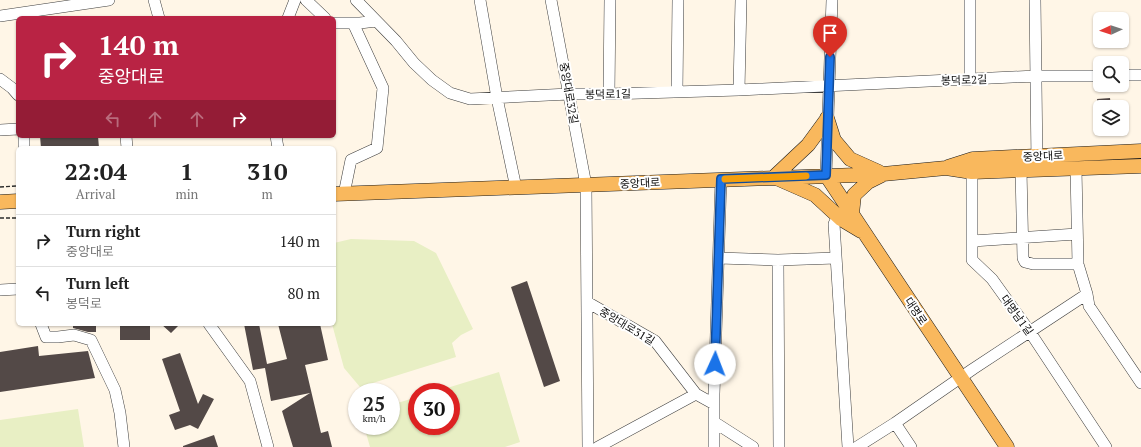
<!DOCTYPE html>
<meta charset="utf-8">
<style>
:root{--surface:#fff;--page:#f6f6f6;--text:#222;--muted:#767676;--line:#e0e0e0}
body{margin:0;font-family:"PT Serif","Noto Sans KR",serif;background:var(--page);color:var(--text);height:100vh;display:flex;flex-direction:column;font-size:15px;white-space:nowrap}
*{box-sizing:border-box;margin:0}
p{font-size:13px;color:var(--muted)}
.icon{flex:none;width:22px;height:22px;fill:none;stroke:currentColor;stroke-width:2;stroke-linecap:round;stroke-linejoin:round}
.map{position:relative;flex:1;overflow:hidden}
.sheet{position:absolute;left:16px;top:146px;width:320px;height:180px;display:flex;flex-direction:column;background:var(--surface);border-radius:6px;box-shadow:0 1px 3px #0004}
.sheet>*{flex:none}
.guide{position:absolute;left:16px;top:16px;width:320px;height:122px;border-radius:6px;box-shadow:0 1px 3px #0004;background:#b92344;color:#fff;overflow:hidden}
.needle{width:26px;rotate:267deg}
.fabs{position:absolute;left:1093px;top:12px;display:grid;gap:8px}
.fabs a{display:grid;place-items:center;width:36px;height:36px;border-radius:6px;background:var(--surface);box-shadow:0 1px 3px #0004;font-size:20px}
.speed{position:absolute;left:348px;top:383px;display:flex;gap:8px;font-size:20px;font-weight:700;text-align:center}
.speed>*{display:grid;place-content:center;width:52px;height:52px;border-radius:50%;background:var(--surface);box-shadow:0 1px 3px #0004;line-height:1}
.speed small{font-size:10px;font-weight:400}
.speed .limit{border:6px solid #d22;background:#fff;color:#111}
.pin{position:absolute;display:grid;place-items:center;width:34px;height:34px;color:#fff;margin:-41px -17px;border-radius:50% 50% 50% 0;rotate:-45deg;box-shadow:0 0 4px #0007}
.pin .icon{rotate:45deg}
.me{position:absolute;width:44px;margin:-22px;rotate:2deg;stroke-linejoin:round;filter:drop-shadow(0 0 3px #0008)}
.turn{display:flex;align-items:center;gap:14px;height:84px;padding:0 16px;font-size:18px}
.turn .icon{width:52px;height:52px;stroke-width:2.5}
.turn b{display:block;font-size:28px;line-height:34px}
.lanes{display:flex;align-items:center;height:38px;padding:0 16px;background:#0003;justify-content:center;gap:20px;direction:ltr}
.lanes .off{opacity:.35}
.eta{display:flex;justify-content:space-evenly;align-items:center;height:68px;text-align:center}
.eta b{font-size:24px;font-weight:700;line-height:28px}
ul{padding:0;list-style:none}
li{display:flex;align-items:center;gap:12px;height:52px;padding:0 16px;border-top:1px solid var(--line)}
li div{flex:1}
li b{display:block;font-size:15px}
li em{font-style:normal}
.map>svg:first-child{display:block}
.pitch{fill:#e8efc4}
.building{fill:#534947}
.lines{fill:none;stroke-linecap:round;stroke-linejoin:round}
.minor-tunnel{stroke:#dad3c6;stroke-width:11;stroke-dasharray:11 5.5;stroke-linecap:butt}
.minor-casing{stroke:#3d3d3d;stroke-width:12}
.major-casing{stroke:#1b1b1b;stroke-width:15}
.path{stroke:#2c2c2c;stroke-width:1.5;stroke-dasharray:4 2;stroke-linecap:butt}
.minor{stroke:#fff;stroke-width:11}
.major{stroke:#f9b85d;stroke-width:14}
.route-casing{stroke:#114b97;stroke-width:10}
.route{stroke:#1a73e8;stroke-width:7}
.slow{stroke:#f59e0b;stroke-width:7}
.labels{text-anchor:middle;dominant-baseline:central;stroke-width:4;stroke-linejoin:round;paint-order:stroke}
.street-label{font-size:11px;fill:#0a0a0a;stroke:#fff}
</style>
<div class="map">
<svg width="1141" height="447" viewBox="0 0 1141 447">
<rect width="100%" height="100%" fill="#fff6e7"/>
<path class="pitch" d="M351,239L414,241L436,253L473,329L461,335L452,343L456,357L360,387L344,368L332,324H334V243Z
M499,372L520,442L505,447H370L364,426H391V405L417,397V426H451V392H434Z
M78,409L84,447H0V420Z"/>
<path class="building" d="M1110,98L1111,107H1098L1097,99Z
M40,136H98L99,148H41Z
M527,281L560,381L544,387L511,287Z
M73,324H96V332H88L73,328Z
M161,324H180L171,333Z
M244,324H259L267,364L287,359L278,324H320L328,360L305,365L321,433L328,431L332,447H293L282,411L310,393L271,401L265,368L253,370Z
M120,325H150V340H120Z
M38,346L39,356L88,351L95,378L0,392V352Z
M180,353L198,404L203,394L214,399L198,429L190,425L175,430L169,415L180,411L162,359Z
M214,435L218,447H183V446Z"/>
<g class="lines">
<path class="minor-tunnel" d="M16,186H18"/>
<defs>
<path id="minor" d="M154,0L159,18
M306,0L325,18
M356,0L396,41L414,63L432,80L450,93L470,99L569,94H609L739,90L1036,76H1100
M480,0L497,98L516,188
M551,0L586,185L588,447
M1035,0L1037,163
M0,16L109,0
M288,18L295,0
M334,23H360L376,21
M1122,75H1141
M0,79L12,88L18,95
M970,80V0
M739,90L741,0
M677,92L678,0
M609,94L610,0
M0,130L18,129
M24,136V148
M126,136L127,148
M276,136L278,148
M1076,169L1078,264L1087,294L1089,306L1141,383
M1021,170L1023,258L1025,262L1033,264H1078
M972,172V260L992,279L1030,332L1106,447
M826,175L832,0
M344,194L351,160L377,148L383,88L353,23
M838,216L834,224L848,447
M972,241L1077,234
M719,258L778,260L836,258
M778,260L779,447
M0,290L18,289
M587,302L655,341L696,394L714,404
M41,324L46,337H58L74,335L91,340L115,390L120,413L124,447
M209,324L250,381L268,447
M714,422L753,447
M895,423L911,447
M598,447L696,394
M714,447V394L721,179
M857,447L895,423L973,369L1087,294"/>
<path id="major" d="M827,118L834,140L850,159L879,172
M827,119L808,145L774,177L815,195L841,219L861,231
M948,167L973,159L1141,151
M826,175L1007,447
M334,194L883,174L946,168L972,172L1141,166
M0,202L18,201
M852,214L854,195L868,182L882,175"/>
</defs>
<use href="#minor" class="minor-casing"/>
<use href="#major" class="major-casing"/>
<path class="path" d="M0,187L16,186
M0,218H18"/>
<use href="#minor" class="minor"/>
<use href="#major" class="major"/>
</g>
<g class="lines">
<defs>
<path id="route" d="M715,364L721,179L826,175L830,57"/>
</defs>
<use href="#route" class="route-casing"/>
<use href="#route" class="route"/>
<path class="slow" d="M725,179L806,176"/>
</g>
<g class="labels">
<g class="street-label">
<text transform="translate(964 80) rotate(-2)">봉덕로2길</text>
<text transform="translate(569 93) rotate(80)">중앙대로32길</text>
<text transform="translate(608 94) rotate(-1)">봉덕로1길</text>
<text transform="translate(1043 156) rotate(-3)">중앙대로</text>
<text transform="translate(640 183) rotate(-3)">중앙대로</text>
<text transform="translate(916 311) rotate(56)">대명로</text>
<text transform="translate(1017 315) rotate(54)">대명남1길</text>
<text transform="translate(627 326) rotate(31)">중앙대로31길</text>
</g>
</g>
</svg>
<div class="fabs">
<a><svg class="needle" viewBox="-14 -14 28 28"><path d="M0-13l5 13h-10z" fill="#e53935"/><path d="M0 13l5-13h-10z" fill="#767676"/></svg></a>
<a><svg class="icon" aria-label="search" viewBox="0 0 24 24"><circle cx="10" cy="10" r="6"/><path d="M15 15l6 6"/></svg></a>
<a><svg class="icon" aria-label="layers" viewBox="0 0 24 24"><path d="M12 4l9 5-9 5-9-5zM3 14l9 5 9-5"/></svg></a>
</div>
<div class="speed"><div>25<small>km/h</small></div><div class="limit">30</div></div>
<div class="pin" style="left:830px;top:57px;background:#d93025"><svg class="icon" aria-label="arrive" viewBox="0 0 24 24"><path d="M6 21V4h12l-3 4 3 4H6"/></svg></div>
<svg class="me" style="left:715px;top:364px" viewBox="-20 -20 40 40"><circle r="19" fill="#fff"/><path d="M0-13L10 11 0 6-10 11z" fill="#1a73e8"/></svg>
<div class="guide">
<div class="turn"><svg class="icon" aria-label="right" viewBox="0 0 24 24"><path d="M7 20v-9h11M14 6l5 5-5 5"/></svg><div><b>140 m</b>중앙대로</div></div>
<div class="lanes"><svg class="icon off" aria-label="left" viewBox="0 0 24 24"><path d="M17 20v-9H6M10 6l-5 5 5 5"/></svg><svg class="icon off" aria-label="ahead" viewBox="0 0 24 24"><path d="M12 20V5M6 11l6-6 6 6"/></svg><svg class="icon off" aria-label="ahead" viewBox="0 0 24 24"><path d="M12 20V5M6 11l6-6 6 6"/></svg><svg class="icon" aria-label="right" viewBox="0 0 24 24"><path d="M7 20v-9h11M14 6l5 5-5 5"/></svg></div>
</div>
<section class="sheet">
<div class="eta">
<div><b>22:04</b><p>Arrival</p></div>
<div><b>1</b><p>min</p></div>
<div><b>310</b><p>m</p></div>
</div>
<ul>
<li><svg class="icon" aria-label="right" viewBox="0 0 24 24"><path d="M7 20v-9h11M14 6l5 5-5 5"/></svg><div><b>Turn right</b><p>중앙대로</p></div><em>140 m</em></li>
<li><svg class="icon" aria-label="left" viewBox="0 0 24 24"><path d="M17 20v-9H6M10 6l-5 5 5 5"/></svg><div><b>Turn left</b><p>봉덕로</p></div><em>80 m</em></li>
</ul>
</section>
</div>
